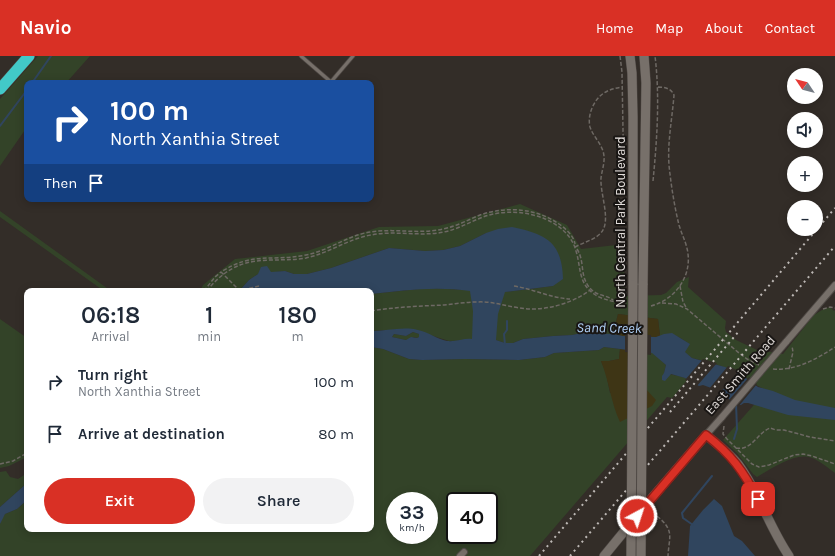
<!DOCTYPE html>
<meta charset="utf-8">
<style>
:root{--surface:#fff;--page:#f2f2f3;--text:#1f2937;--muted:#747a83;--accent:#d93025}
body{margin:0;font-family:Karla,sans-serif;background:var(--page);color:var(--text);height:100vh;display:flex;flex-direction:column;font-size:15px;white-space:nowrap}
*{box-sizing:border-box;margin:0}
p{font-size:13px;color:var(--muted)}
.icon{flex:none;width:22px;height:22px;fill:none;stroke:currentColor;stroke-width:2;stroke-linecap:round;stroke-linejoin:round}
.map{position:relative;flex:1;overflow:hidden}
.side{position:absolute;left:24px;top:232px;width:350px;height:244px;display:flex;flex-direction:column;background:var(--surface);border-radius:8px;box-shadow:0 2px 10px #0003}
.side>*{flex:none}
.hud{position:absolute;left:24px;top:24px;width:350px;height:122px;border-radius:8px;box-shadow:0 2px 10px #0003;background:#1a4fa0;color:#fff;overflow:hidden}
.needle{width:26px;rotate:305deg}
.buttons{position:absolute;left:787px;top:12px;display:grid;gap:8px}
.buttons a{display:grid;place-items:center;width:36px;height:36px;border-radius:50%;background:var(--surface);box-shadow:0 2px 10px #0003;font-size:20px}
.speed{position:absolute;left:386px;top:436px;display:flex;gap:8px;font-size:20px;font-weight:700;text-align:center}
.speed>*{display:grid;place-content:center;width:52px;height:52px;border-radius:50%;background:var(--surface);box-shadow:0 2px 10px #0003;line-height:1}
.speed small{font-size:10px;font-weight:400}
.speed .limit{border:2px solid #111;border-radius:6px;background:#fff;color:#111}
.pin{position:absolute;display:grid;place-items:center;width:34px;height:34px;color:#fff;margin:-17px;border-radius:8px;box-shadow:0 2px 6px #0006}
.me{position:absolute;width:44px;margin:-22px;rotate:40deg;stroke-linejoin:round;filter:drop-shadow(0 0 3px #0008)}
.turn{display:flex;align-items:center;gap:14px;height:84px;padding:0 20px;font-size:18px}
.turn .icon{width:52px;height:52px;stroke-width:2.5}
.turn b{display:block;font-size:28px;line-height:34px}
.then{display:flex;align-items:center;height:38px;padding:0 20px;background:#0003;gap:8px;font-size:15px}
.eta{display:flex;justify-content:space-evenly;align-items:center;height:68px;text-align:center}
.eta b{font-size:24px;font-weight:600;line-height:28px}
.button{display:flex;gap:8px;margin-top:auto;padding:8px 20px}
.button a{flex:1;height:46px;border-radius:24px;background:var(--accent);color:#fff;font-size:16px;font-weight:600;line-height:46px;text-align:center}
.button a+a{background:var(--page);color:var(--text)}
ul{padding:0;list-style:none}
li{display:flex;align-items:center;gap:12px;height:52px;padding:0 20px}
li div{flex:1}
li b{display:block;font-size:15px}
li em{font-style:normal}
header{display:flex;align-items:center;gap:24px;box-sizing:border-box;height:56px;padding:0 20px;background:var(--accent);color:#fff}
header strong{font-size:19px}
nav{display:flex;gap:22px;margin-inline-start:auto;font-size:14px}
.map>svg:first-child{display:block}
.green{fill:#334328;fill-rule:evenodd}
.sand{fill:#3e3515}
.water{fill:#30455e;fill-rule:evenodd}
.pier{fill:#332d28}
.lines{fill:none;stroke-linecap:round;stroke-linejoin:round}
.stream{stroke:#30455e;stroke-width:2}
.lane-casing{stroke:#4f4945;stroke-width:4.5}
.street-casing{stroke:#4f4945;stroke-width:8}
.secondary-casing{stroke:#4f4945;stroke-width:10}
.highway-casing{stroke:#4f4945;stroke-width:12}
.path{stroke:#6e6964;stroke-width:1.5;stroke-dasharray:4 2;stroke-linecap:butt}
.lane{stroke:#77706a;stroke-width:3}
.street{stroke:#77706a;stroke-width:6}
.secondary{stroke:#77706a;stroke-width:9}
.highway{stroke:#42c9c8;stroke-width:11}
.rail{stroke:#bdb8b5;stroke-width:2;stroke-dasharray:2 4;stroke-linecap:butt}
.street-bridge-casing{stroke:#4f4945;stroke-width:8;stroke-linecap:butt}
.secondary-bridge-casing{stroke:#4f4945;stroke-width:10;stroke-linecap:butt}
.street-bridge{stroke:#77706a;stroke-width:6}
.secondary-bridge{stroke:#77706a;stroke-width:9}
.route-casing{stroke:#8d1f18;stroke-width:10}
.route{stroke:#d93025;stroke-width:7}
.labels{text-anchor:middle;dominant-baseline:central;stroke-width:4;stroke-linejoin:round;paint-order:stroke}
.street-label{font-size:13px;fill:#e2ddda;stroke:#191614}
.water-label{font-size:14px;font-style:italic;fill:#afcff5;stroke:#191614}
</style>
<header>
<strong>Navio</strong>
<nav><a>Home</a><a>Map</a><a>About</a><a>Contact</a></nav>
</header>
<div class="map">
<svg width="835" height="500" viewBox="0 0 835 500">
<rect width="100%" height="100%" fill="#332d28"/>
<path class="green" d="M38,0H90L66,27H27V71L0,110V43Z
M520,148L567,169L581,193L625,188L624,219L626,240L661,239L666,237L677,226L689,221L688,231L726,265L725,272L726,276L736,284L757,294L783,298L814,259L822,254L830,251L834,255L835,254V417C828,412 820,405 812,402C796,395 771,413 757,421L753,418L737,397L723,384L767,334C755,330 750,323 740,318C725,310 708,306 692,302L684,296L689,288C680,281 671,275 660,280L658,263L618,258L613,278L582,277L572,279L553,280L523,283L513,287H505L496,284L449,285L411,273L371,275V238L429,232L505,236L553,230L486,177L460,190L443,194L425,195L389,192L331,212L307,218H294L285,215L258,218L249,224L239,235H217L215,232L213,235H200L203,229L235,203L307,195L379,171L438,170Z
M0,155L111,235H104L0,161Z
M0,263L27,282V401L9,410L0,412Z
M413,276L419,278V281L417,282L414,281L406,284L392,281L394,278L406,280Z
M371,291L383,293L409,303L422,304L465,303L519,304L545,301L554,297L599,294L604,291L620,293L619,303L609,305H601L606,317L610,337L645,332L646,296L653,297L666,309L664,317L679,320L688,323L672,342L667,341L530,500H0V468L2,462L5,458L17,453L27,444V473H371ZM395,445H429V479H395ZM455,445H489V479H455Z
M6,415L10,421L18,423L27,417V427L0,451V416Z"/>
<path class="sand" d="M618,258L658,263L660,280L656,281L623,280L613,278Z
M620,293L646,296L645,332L656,344L652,350L620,366C611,347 609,325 601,305H609L619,303Z"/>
<path class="water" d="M512,171C546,178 562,186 563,223L553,230L505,236L498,258L496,284L505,287H513L523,283L553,280L572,279L582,277L613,278L623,280L656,281L664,278L672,277L690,288L685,296L692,302L725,311L739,317L758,331L773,335L795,344L835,352V364L788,359L748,347H744L741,349H733L727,340L722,336L703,329L699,330L685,322L671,318L665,325L662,324V320L664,317L666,309L652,297L604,291L599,294L554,297L545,301L519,304L465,303L422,304L409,303L383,293L371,291V275C386,275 404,270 418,274C428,276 437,283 447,285C456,286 464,282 472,283L473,255L470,235C437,230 404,234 371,238V235H239L249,224L258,218L261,211L267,210L271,216L285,215L294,218H307L331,212L389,192L425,195L443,194L460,190L486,177L498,173ZM413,276L419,278V281L417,282L411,281L406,284L392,281L394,278L406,280Z
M27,427V444L17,453L5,458L0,468V451Z
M714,443L722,450L734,480L742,485L755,500H688L690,470L703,454Z"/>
<path class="pier" d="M625,278L651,279V299L625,296Z
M703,303L717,307L696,331L685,324Z
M728,310L739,315L720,337L709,333Z
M749,321L757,328L738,351H732L728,345Z"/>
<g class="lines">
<path class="stream" d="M32,27L51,0
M0,70L27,34
M505,289L504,278L507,274V265
M734,383L737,373L736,347
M693,469L683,462L682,457L712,420"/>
<defs>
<path id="lane" d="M301,0L331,26
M330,27L353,0"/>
<path id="street" d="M786,286L835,229
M706,379L722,361
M460,500L464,496"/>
<path id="secondary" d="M630,0L632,17L633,61V229
M643,229L646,27L644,0
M604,500L645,450L706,379C717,388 729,397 738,408C759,436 769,471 789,500"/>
<path id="highway" d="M0,33L29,0"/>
</defs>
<use href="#lane" class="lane-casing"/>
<use href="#street" class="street-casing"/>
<use href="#secondary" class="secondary-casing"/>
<use href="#highway" class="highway-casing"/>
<path class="path" d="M620,0L622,16L624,131
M653,125C657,84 660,41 655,0
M575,191C584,186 598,183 603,174C610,161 600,137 601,122C602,113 606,105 603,95C600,86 593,80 590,71C587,59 594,43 604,37C610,33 616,32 622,31
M577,193C586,207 578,222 593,235C599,240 607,239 613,244
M259,230L242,234L238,233L221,216C254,195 272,206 306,199C327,195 344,182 365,177C391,171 418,179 443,173C457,170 468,164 480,159C506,150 536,152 559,168C565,172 574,180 575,188
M514,230C533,233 551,242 570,243
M680,230L683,246L687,253
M204,235L215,221L221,216
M207,235C215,224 227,214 240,209C261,201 283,206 306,202C329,197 348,183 371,179C396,174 420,181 444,176C458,173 470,166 483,161C502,154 524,155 543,162C558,168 572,179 576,195C581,211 578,227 594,238C602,244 616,246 626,248
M662,247L676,248L687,253L739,297L747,303L759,309
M651,250C674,244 691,222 688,198C687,188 682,179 679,169C675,153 672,135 670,118C666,91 672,66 674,39C671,32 664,31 657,31
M823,253L830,251L835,252
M371,255C395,251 420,250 444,249C455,248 466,246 477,246C492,245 505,250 520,252C542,256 571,248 589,235
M773,313C795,315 817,303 835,291
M789,313L793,296L792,290
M724,370L723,378L727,383L752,408L759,411L769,409L794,399L803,398L812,400L835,408
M736,392C752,395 757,377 770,372L776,374H784L810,381L835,385
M0,408L13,405L27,397
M657,460C675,475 669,480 668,500"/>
<use href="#lane" class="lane"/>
<use href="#street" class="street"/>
<use href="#secondary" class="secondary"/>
<use href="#highway" class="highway"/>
<path class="rail" d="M670,356L740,274
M539,500L835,152
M570,500L835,190"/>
<defs>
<path id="street-bridge" d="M722,361L786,286"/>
<path id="secondary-bridge" d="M631,500L633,229
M641,500L643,229"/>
</defs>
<use href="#street-bridge" class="street-bridge-casing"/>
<use href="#secondary-bridge" class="secondary-bridge-casing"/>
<use href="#street-bridge" class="street-bridge"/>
<use href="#secondary-bridge" class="secondary-bridge"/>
</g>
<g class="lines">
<defs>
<path id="route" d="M637,460L706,379C732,399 743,415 758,443"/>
</defs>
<use href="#route" class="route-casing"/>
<use href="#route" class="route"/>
</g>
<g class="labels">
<g class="street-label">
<text transform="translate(620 166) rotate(-90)">North Central Park Boulevard</text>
<text transform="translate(740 319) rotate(-49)">East Smith Road</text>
</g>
<g class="water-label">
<text transform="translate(609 272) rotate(1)">Sand Creek</text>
</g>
</g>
</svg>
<div class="buttons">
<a><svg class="needle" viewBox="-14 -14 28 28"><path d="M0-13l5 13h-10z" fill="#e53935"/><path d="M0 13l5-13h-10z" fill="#747a83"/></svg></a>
<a><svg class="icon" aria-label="sound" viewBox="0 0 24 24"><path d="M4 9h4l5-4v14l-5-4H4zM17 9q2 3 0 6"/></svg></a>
<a>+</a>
<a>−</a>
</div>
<div class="speed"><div>33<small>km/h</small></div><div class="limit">40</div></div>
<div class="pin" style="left:758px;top:443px;background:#d93025"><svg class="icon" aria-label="arrive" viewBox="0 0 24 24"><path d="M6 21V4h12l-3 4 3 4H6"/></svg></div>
<svg class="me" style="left:637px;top:460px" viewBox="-20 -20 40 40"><circle r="17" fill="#d93025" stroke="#fff" stroke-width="3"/><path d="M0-11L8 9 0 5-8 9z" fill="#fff"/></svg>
<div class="hud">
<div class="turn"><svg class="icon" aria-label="right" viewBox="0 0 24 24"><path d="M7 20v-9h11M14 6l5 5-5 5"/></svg><div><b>100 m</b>North Xanthia Street</div></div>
<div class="then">Then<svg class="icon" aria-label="arrive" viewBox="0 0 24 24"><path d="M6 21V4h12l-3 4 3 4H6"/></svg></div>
</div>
<section class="side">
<div class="eta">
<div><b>06:18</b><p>Arrival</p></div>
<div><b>1</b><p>min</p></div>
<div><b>180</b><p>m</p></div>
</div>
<ul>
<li><svg class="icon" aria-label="right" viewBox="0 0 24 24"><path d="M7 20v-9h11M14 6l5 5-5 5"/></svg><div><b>Turn right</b><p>North Xanthia Street</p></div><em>100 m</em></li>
<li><svg class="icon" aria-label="arrive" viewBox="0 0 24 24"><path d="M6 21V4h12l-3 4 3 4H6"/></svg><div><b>Arrive at destination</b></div><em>80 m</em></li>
</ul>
<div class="button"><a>Exit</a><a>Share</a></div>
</section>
</div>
